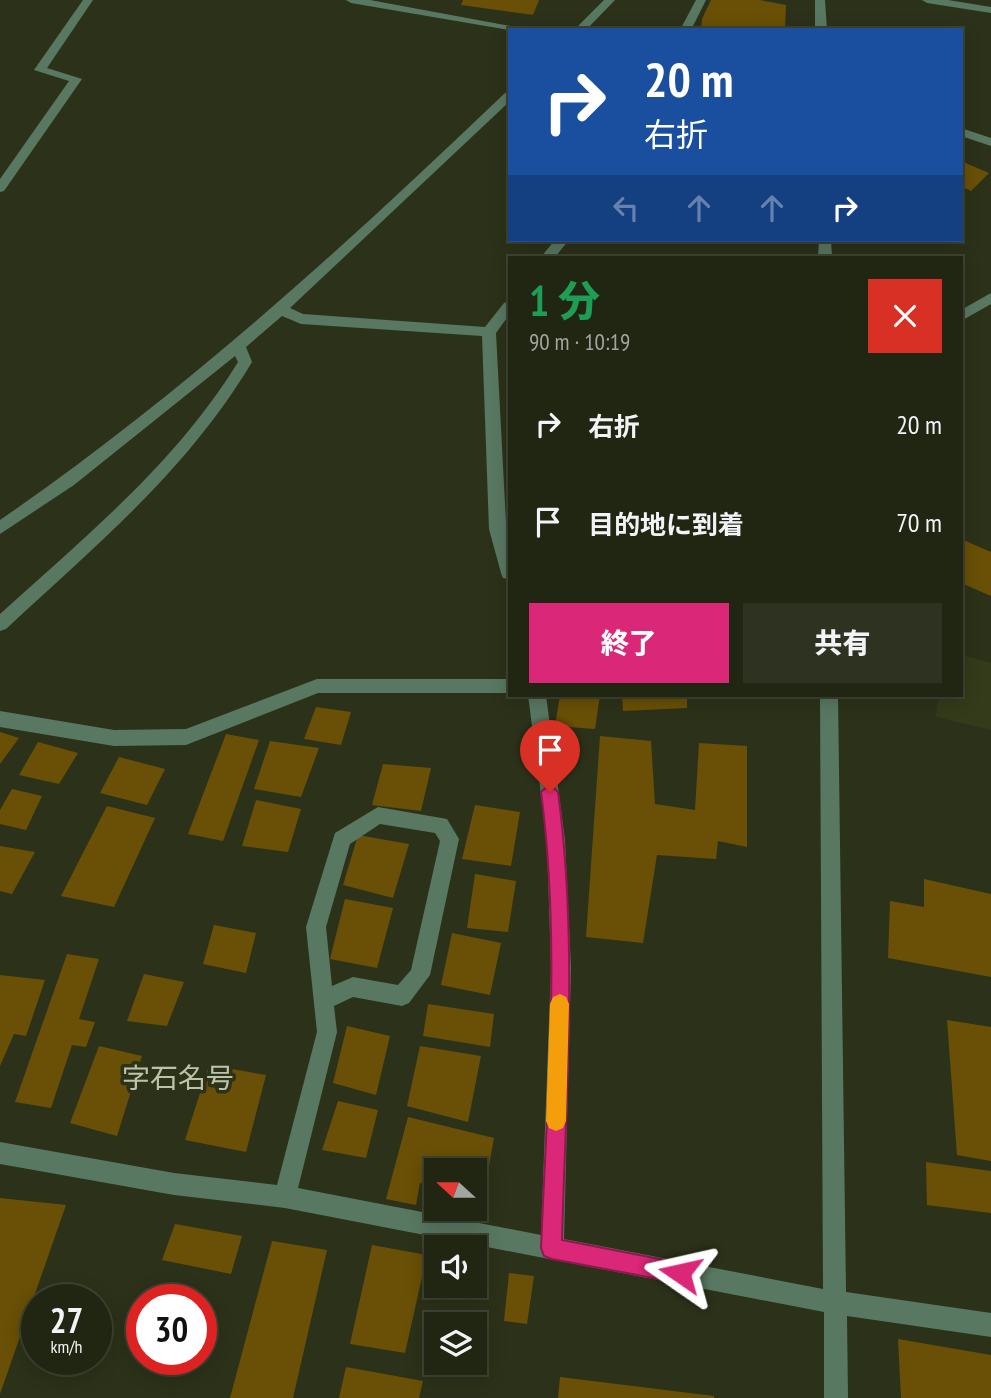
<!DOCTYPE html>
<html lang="ja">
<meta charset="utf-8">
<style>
:root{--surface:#212613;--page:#2d3221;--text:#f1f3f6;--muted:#a2a5a0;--line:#3e4333;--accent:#db2777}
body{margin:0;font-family:"PT Sans Narrow","Noto Sans JP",sans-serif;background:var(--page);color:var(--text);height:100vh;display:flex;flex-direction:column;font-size:26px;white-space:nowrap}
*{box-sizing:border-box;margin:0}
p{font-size:23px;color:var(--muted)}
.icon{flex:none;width:38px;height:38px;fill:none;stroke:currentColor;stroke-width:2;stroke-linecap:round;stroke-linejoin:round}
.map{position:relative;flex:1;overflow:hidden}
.panel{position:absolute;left:508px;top:256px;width:455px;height:441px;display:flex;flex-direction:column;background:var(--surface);border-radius:0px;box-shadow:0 4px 18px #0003,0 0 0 2px var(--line)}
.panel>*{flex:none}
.guide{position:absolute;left:508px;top:28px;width:455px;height:214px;border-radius:0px;box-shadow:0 4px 18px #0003,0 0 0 2px var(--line);background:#1a4fa0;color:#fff;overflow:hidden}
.needle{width:46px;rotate:291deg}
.buttons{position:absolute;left:424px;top:1158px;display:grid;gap:14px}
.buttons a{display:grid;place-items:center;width:63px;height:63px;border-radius:0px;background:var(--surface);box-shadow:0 4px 18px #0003,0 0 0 2px var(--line);font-size:35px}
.speed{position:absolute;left:21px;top:1284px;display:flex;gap:14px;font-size:35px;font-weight:700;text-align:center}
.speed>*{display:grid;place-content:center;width:91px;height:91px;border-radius:50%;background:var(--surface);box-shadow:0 4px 18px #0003,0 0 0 2px var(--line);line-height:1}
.speed small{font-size:18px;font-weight:400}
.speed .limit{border:10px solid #d22;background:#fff;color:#111}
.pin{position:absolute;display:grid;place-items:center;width:60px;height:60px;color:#fff;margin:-72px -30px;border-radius:50% 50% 50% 0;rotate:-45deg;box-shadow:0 0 7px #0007}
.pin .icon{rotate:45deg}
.me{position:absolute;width:77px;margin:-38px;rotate:281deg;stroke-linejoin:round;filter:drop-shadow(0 0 5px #0008)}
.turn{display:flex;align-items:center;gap:24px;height:147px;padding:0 21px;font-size:32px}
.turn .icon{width:91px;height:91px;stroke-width:2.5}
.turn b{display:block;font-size:49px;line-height:60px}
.lanes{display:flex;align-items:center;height:66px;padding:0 21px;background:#0003;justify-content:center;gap:35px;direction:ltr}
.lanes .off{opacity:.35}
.round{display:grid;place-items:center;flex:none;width:74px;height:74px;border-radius:0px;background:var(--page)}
.summary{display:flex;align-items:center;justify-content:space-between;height:119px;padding:0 21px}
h1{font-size:42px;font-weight:800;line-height:52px;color:#1e9e55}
.action{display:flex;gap:14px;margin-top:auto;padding:14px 21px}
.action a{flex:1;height:80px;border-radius:0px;background:var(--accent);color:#fff;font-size:28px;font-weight:800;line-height:80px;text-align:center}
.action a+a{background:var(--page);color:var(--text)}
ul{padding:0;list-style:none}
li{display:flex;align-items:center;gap:21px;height:98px;padding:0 21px}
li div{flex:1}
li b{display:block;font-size:26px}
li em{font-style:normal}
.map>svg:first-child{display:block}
.built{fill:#333b1a}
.building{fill:#695006}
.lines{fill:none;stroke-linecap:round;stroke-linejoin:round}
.minor{fill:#597862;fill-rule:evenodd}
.route{fill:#db2777;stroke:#8e194d;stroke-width:2}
.slow{fill:#f59e0b}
.labels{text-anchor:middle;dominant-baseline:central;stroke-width:7;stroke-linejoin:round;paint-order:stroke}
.near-quarter-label{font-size:28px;fill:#bbc4a6;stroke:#2c3219}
</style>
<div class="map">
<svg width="991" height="1398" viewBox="0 0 991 1398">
<rect width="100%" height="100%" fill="#2c3219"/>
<path class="built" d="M961,655L991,663V730L936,717L939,695H961Z"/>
<path class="building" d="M463,0H539L533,15L461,5Z
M711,0H760L786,5L785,30H701L702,19Z
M961,161L989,173L971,191L961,186Z
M961,539L991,552V596L961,583Z
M560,695H600L595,729L555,726Z
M622,695H687V708L623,711Z
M316,707L351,712L341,745L304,739Z
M0,732L19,738L0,764Z
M226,734L259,740L223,841L188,834Z
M600,736L651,741L655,804L695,810L699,743L747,746V847L718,841L716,859L657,855L643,943L586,937Z
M270,741L319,748L301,797L254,789Z
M38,742L78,753L59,784L19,775Z
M119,757L165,769L147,805L100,793Z
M383,764L431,768L421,811L372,805Z
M12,789L42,796L26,830L0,824V810Z
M256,800L301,809L288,852L242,846Z
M475,805L520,812L511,866L462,859Z
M107,806L155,818L114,907L61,896Z
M358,835L409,844L393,898L343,885Z
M0,846L35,852L12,894L0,891Z
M475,874L516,881L508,932L467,928Z
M924,879L991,894V977L888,958L890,901L924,907Z
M345,899L393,908L377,968L330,959Z
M214,925L256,933L246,973L203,964Z
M452,933L501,943L490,995L441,985Z
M67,954L99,959L79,1019L95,1022L86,1047L72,1045L51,1108L15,1102Z
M144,974L184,982L167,1026L127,1021Z
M0,975L45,980L26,1036L14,1034L0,1066Z
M428,1004L494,1014L490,1047L423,1036Z
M947,1020L991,1027V1161L957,1155Z
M347,1026L390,1036L376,1095L333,1083Z
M99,1046L142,1056L117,1136L70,1123Z
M420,1046L481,1056L468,1122L407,1106Z
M209,1065L266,1075L246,1152L185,1140Z
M338,1101L378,1110L366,1158L322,1150Z
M408,1117L494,1138L479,1221L447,1210L474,1209V1171H436V1187L420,1183L416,1205L386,1199Z
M926,1162L991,1171V1213L927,1205Z
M0,1198L66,1205L0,1394Z
M175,1224L242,1236L231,1274L162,1260Z
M272,1241L327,1250L293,1398H230Z
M372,1245L427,1255L405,1353L350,1344Z
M509,1273L534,1276L527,1324L504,1321Z
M898,1339L991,1355V1398H901Z
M346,1367L423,1381L419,1398H339Z
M560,1377L714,1396V1398H558Z"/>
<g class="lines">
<path class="minor" d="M83,0H93L47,68L82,79L4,191L0,192V179L69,81L34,70Z
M346,0H370L532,30H509L351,3Z
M604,0H615L586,30H574Z
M696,0H706L691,30H680Z
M815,0H825L827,30H815Z
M922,0H948L991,7V13L927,3Z
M505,93H509V102L290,308L303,314L485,327L504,303L509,301V315L496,333L509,579L503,578L501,573L489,529L482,336L301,324L282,316L246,347L252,362C186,472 98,543 6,629L0,631V614C87,535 176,463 238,362L235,356L74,485L0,534V520C183,394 345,246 505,93Z
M961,128L991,138V146L961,136Z
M555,240H569L555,257H541Z
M819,240H831L832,257H818Z
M991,293V304L961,321V310Z
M317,679H509V693H318L186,745L114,746L0,727V711L114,730L186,729Z
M528,695H546L565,840L571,968L564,1239L823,1289L820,695H838L846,1292L991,1313V1337L847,1316L848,1398H824V1312L285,1208L174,1195L0,1164V1142L174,1173L277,1185L317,1032L306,927L335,833L378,807L447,819L459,839L430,975L409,1003L402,1006L353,997L334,1006L337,1032L298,1188L541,1235L551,968L547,840ZM380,824L435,833L440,841L411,970L398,985L353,977L332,986L326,927L350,844Z"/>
</g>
<path class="route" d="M550,784L558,792C578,940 566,1091 562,1240L680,1263L687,1266L690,1273L687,1280L680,1283L552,1259L544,1256L541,1248C547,1097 561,943 541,792Z"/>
<path class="slow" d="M560,994L566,997L569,1004L566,1121L563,1128L556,1131L549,1128L546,1121L550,1004L553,997Z"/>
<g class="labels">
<g class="near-quarter-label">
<text x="178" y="1077">字石名号</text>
</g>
</g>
</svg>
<div class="buttons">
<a><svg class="needle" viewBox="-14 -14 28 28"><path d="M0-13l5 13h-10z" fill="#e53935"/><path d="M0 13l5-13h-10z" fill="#a2a5a0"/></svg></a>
<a><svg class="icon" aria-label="sound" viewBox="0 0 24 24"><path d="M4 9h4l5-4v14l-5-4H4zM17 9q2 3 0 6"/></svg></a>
<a><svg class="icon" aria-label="layers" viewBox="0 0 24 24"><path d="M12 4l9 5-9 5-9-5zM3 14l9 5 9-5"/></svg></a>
</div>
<div class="speed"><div>27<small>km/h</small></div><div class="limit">30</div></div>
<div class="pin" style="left:550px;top:792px;background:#d93025"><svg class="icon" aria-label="arrive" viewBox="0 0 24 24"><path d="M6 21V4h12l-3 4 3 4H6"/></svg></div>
<svg class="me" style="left:680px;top:1273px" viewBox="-20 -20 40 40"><path d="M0-17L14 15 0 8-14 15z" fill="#db2777" stroke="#fff" stroke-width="4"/></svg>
<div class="guide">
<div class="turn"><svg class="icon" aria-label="right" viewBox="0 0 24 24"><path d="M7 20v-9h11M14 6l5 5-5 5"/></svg><div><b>20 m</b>右折</div></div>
<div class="lanes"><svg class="icon off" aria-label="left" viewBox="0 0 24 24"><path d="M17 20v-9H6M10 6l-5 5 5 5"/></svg><svg class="icon off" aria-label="ahead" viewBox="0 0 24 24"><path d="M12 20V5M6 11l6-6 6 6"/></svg><svg class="icon off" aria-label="ahead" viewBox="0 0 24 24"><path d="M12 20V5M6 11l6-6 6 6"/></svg><svg class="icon" aria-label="right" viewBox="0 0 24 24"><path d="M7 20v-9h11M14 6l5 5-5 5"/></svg></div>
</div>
<section class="panel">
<div class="summary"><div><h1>1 分</h1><p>90 m · 10:19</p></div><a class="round" style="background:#d93025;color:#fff"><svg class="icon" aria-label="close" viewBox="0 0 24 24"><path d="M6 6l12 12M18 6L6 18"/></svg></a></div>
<ul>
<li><svg class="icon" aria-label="right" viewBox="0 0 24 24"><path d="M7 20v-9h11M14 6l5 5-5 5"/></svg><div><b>右折</b></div><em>20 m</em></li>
<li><svg class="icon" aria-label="arrive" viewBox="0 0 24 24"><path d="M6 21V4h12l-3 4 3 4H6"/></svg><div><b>目的地に到着</b></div><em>70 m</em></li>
</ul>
<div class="action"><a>終了</a><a>共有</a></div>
</section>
</div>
